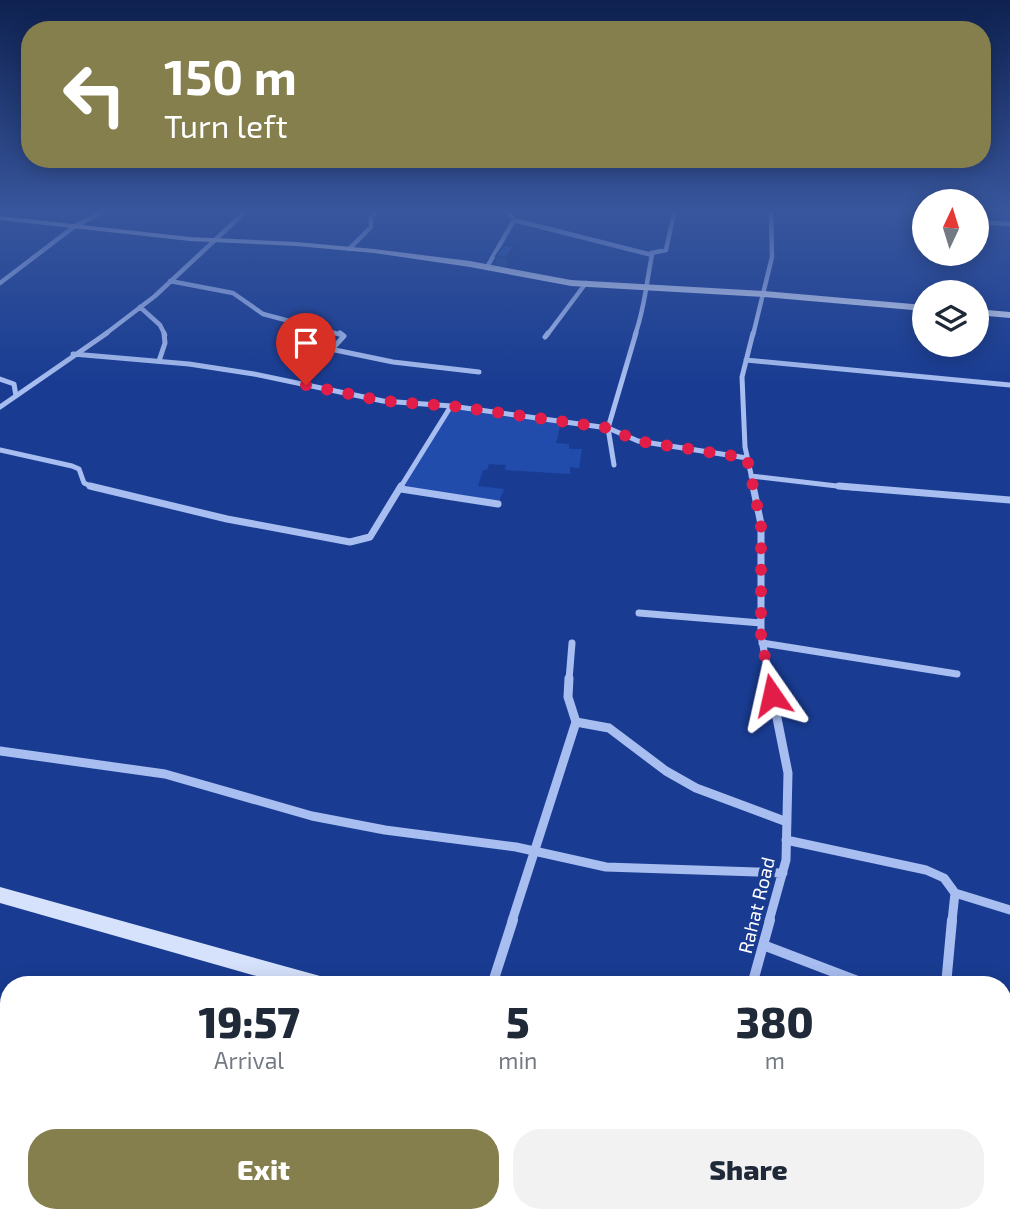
<!DOCTYPE html>
<style>
:root{--surface:#fff;--page:#f2f2f3;--text:#1f2937;--muted:#747a83;--accent:#847f4d}
body{margin:0;font-family:"Exo 2",sans-serif;background:var(--page);color:var(--text);height:100vh;display:flex;flex-direction:column;font-size:26px;white-space:nowrap}
*{box-sizing:border-box;margin:0}
p{font-size:23px;color:var(--muted)}
.icon{flex:none;width:38px;height:38px;fill:none;stroke:currentColor;stroke-width:2;stroke-linecap:round;stroke-linejoin:round}
.map{position:relative;flex:1;overflow:hidden}
.sheet{position:absolute;left:0px;top:976px;width:1012px;height:247px;display:flex;flex-direction:column;background:var(--surface);border-radius:28px 28px 0 0;box-shadow:0 4px 18px #0003}
.sheet>*{flex:none}
.banner{position:absolute;left:21px;top:21px;width:970px;height:147px;border-radius:28px;box-shadow:0 4px 18px #0003;background:#847f4d;color:#fff;overflow:hidden}
.needle{width:46px;rotate:4deg}
.tools{position:absolute;left:912px;top:189px;display:grid;gap:14px}
.tools a{display:grid;place-items:center;width:77px;height:77px;border-radius:50%;background:var(--surface);box-shadow:0 4px 18px #0003;font-size:35px}
.pin{position:absolute;display:grid;place-items:center;width:60px;height:60px;color:#fff;margin:-72px -30px;border-radius:50% 50% 50% 0;rotate:-45deg;box-shadow:0 0 7px #0007}
.pin .icon{rotate:45deg}
.me{position:absolute;width:77px;margin:-38px;rotate:349deg;stroke-linejoin:round;filter:drop-shadow(0 0 5px #0008)}
.turn{display:flex;align-items:center;gap:24px;height:147px;padding:0 28px;font-size:32px}
.turn .icon{width:91px;height:91px;stroke-width:2.5}
.turn b{display:block;font-size:49px;line-height:60px}
.eta{display:flex;justify-content:space-evenly;align-items:center;height:119px;text-align:center}
.eta b{font-size:42px;font-weight:800;line-height:49px}
.action{display:flex;gap:14px;margin-top:auto;padding:14px 28px}
.action a{flex:1;height:80px;border-radius:28px;background:var(--accent);color:#fff;font-size:28px;font-weight:800;line-height:80px;text-align:center}
.action a+a{background:var(--page);color:var(--text)}
.map>svg:first-child{display:block}
.green{fill:#214cab}
.lines{fill:none;stroke-linecap:round;stroke-linejoin:round}
.street-far4{stroke:#a8bef0;stroke-width:4.5}
.street-far3{stroke:#a8bef0;stroke-width:5}
.street-far2{stroke:#a8bef0;stroke-width:7}
.street-far1{stroke:#a8bef0;stroke-width:9}
.street{stroke:#a8bef0;stroke-width:10}
.secondary{fill:#d6e1fb;fill-rule:evenodd}
.wall{fill:#224697}
.shaded-wall{fill:#1b397b}
.building{fill:#2751b0;stroke:#1b397b;stroke-width:2}
.route{stroke:#e11d48;stroke-width:12;stroke-dasharray:0 21.6}
.labels{text-anchor:middle;dominant-baseline:central;stroke-width:7;stroke-linejoin:round;paint-order:stroke}
.street-label{font-size:19px;fill:#fff;stroke:#193c92}
</style>
<div class="map">
<svg width="1010" height="1223" viewBox="0 0 1010 1223">
<rect width="100%" height="100%" fill="#193c92"/>
<path class="green" d="M451,406L561,422L556,443L569,444V449H582L579,468L570,467V474L505,470L506,465L489,464L487,470H483L478,486L504,489L498,504L401,489Z"/>
<g class="lines">
<path class="street-far4" d="M514,220L652,255C646,284 645,307 635,335
M976,222L1010,224
M349,249L371,227V218L376,212
M651,253L666,250L674,213
M487,267L514,220L507,212
M170,281L233,293L263,314L342,335
M0,283L75,226L103,212
M140,307L160,325L165,335
M104,335L155,296L245,212
M547,335L586,283
M753,335L772,257L771,212"/>
<path class="street-far3" d="M340,333L344,336L333,348L335,350L393,362L479,372
M753,333L742,377L745,447L754,488
M545,337L548,333
M73,354L189,364L254,374L383,401L451,406L608,428L638,441L747,458
M746,360L1010,385
M159,361L165,343L164,333
M0,379L14,384L16,396
M0,407L107,333
M0,450L72,466L79,469L84,483L95,488
M614,465L608,428L636,333
M751,476L854,488
M400,488L451,406"/>
<path class="street-far2" d="M90,486L227,519L350,542L370,537L401,486
M753,486L761,524V636L770,680
M839,486L1010,500
M401,489L498,504
M639,613L761,623
M762,643L957,674
M569,680L572,643"/>
<path class="street-far1" d="M576,722L609,728L666,771L696,788L787,822
M0,751L165,774L312,816L385,830L516,847L606,867L783,873
M786,840L926,870L944,878L955,893L952,921
M955,893L1010,910
M512,921L576,722L568,697L569,678
M769,921L786,860L788,773L769,678"/>
<path class="street" d="M763,945L868,985
M492,985L513,920
M752,985L770,920
M946,985L952,920
M1003,1026L1010,1028"/>
<path class="secondary" d="M0,216L190,237L296,242L374,249L470,261L571,280L764,291L924,305V311L764,297L571,286L470,267L374,253L296,246L190,241L0,220Z
M976,309L1010,312V318L976,315Z
M0,887L320,976L327,978L330,985H288L0,903Z
M1003,1186L1010,1189V1213L1003,1210Z"/>
</g>
<path class="wall" d="M514,255L507,266L496,265V256Z"/>
<path class="shaded-wall" d="M514,246V255L507,266V257Z"/>
<path class="building" d="M504,245L514,246L507,257L496,256Z"/>
<linearGradient id="sky" x2="0" y2="1"><stop stop-color="#0e2150"/><stop offset="0.55" stop-color="#38569d"/><stop offset="1" stop-color="#38569d" stop-opacity="0"/></linearGradient>
<rect width="1010" height="383" fill="url(#sky)"/>
<g class="lines">
<path class="route" d="M306,385L383,401L451,406L608,428L638,441L747,458L761,524V636L772,695"/>
</g>
<g class="labels">
<g class="street-label">
<text transform="translate(756 905) rotate(-76)">Rahat Road</text>
</g>
</g>
</svg>
<div class="tools">
<a><svg class="needle" viewBox="-14 -14 28 28"><path d="M0-13l5 13h-10z" fill="#e53935"/><path d="M0 13l5-13h-10z" fill="#747a83"/></svg></a>
<a><svg class="icon" aria-label="layers" viewBox="0 0 24 24"><path d="M12 4l9 5-9 5-9-5zM3 14l9 5 9-5"/></svg></a>
</div>
<div class="pin" style="left:306px;top:385px;background:#d93025"><svg class="icon" aria-label="arrive" viewBox="0 0 24 24"><path d="M6 21V4h12l-3 4 3 4H6"/></svg></div>
<svg class="me" style="left:772px;top:695px" viewBox="-20 -20 40 40"><path d="M0-17L14 15 0 8-14 15z" fill="#e11d48" stroke="#fff" stroke-width="4"/></svg>
<div class="banner">
<div class="turn"><svg class="icon" aria-label="left" viewBox="0 0 24 24"><path d="M17 20v-9H6M10 6l-5 5 5 5"/></svg><div><b>150 m</b>Turn left</div></div>
</div>
<section class="sheet">
<div class="eta">
<div><b>19:57</b><p>Arrival</p></div>
<div><b>5</b><p>min</p></div>
<div><b>380</b><p>m</p></div>
</div>
<div class="action"><a>Exit</a><a>Share</a></div>
</section>
</div>
